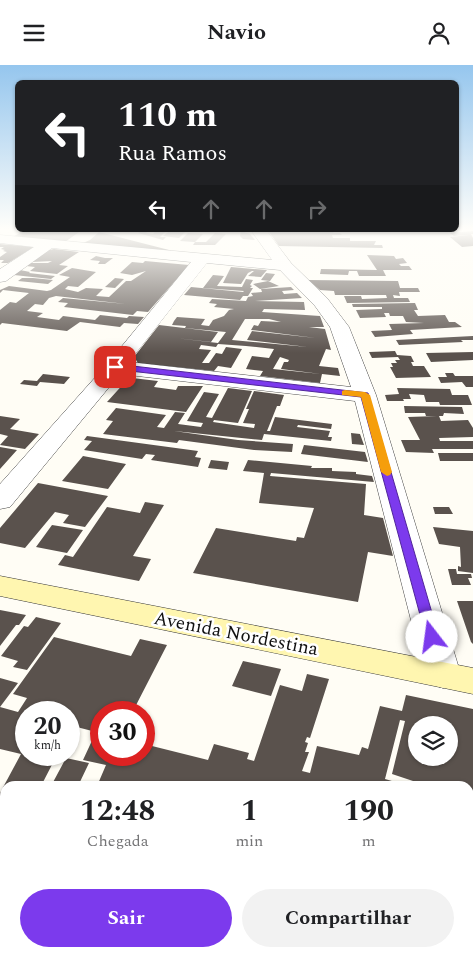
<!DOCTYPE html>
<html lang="pt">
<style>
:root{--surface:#fff;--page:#f2f2f2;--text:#202124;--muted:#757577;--accent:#7c3aed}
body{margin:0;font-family:Spectral,serif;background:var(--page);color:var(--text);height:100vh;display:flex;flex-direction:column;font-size:19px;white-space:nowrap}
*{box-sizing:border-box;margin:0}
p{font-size:16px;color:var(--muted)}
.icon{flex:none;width:28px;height:28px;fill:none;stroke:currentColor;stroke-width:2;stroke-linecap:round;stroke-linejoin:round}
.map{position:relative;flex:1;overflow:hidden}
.panel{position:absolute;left:0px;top:716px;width:474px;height:176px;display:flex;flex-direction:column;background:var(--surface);border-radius:15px 15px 0 0;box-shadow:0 1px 4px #0004}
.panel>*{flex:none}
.guide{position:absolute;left:15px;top:15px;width:444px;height:152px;border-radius:8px;box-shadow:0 1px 4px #0004;background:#202124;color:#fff;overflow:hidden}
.buttons{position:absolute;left:408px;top:651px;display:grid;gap:10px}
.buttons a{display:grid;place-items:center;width:50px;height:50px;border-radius:50%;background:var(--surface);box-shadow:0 1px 4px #0004;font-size:25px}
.speed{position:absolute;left:15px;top:636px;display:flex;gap:10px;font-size:25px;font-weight:700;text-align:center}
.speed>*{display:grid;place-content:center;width:65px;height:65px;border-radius:50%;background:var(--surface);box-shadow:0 1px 4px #0004;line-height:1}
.speed small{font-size:12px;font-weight:400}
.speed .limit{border:8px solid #d22;background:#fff;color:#111}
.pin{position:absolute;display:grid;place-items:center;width:42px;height:42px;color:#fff;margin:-21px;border-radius:10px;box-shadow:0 2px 8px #0006}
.me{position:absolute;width:55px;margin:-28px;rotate:345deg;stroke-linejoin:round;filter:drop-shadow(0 0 4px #0008)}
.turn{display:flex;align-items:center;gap:18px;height:105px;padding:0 20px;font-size:22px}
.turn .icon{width:65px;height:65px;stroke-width:2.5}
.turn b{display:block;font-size:35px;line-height:42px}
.lanes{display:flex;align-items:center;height:48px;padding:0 20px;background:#0003;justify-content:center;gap:25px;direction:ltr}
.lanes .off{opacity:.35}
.eta{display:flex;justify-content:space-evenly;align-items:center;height:85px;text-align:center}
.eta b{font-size:30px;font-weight:700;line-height:35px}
.button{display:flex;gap:10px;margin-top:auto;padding:10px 20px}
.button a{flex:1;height:58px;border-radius:30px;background:var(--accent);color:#fff;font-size:20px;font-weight:700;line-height:58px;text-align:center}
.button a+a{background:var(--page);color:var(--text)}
header{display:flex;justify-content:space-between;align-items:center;height:65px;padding:0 20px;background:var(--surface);font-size:22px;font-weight:700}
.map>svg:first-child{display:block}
.building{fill:#5a524d;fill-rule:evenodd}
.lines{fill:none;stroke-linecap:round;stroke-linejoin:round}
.street-casing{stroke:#444;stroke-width:1}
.secondary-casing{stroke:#333;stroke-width:1}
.street{fill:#fff;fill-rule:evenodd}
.secondary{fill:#fff6b0;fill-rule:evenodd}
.route{fill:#7c3aed;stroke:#51269a}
.slow{fill:#f59e0b}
.labels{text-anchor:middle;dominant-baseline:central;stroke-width:5;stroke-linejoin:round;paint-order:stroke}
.near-street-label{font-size:19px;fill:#111;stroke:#fff}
</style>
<header><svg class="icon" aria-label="menu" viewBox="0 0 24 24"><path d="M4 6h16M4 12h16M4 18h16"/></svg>Navio<svg class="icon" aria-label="person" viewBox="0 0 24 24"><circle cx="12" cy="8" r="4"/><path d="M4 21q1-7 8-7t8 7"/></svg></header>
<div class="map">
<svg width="473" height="892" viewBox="0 0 473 892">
<rect width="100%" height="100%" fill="#fffdf5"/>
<path class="building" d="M26,165H69L67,166L79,167L65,177L12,172Z
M142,165H150L146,168L153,169L157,165H167L160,172H166L163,175L138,168Z
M171,165H187L179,173L163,171Z
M279,165L332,166L334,168H340L342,170H332L333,173H350V176H376L374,180H382L383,183L279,181L269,167L280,166Z
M241,166L250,169L255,175L243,174L240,171Z
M473,166V169H471L473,173H465H473V181L462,182L450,172L468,170L454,171L450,168Z
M99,167L173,186L83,178L90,175Z
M188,168L203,169L195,177H206L215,168L226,169L215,180H193L195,177L180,176Z
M0,179L34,182L8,198H1L4,195H0V192L7,187L3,186L5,185L1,184L4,182H0Z
M54,184L79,187L59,200L68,201L57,209L30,206L35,202L26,201L31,198H48L52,196L32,197L49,185Z
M367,190L394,191L396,194L403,193L407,198L399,199L401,201H409L412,205H383L386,211H359L357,206H349L348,210L320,209L321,204L377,205Z
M96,191L105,193H113L105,199H98L100,196L90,195Z
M145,196L189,200L148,247L137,246L133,250L64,242L68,238L58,237L63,233L126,239L56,231L49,233L43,240L35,239L27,246L43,248L37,252L59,255L63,251L95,255L100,250L127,253L129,251L144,252L138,259L124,258L120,262L80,257L67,266L2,258L0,260V245L10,237L16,238L29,228L3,225L0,228V225L9,221L47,226L51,225L70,212L59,210L72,203L96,207L78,222L68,221L65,224L78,227L86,223L103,224L96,231L109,232L126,216H131L146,206L132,210L120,208L132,197L143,198Z
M231,202L253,204L267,205L261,212L248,211L254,206H252L248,208L241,219L223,218Z
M20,205L30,207L29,208L55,211L51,214L14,210Z
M266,208L275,209L270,216L261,215Z
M213,210L224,211L217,221L242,222L246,214L253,215L250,220L252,221L250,223H253L248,231H243L240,235L184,230L191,222L243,227L244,226L203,223Z
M22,213H33L53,215L48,219L18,216Z
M115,213L124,214L115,223L105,222Z
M308,215L398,216L400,223H418L420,227H399L400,231L393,230L394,233H408L410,237L347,238L344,231H361L362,234L387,233L386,230H335L334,226L320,225Z
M268,216L279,221L260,224L253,219Z
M291,222L294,225L282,226L284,229L297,228L302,233L255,236L304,237L305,245L264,244L262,247L320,251L324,262H309L325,264L331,285L326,284L319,301L338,303L340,311L322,309L320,318L260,311L263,306L246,304L252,291L269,293L274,284L246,281L218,279L216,282L201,280L199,284L211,285L202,298H209L216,288L222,289L226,282L242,284L231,303L218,301L214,306L138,298L134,292L159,260L218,267L211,277L175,273L218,278L226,267L185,263L186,261L172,260L174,256L177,252L205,254L201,260L209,261L213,255L224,251L229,245L234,244L214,242L217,239L209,238L212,234L246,236L248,232L253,231L251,228L262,227L261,224ZM245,254H269L281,257L261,256L258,261L254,260L251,265L316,273L252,266L247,275L308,282L232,275ZM280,292L289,295L288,297H284L281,304L321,309L273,304Z
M415,238L418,245H414L418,251L445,250L449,257H455L462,262L410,265L413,269L375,272L371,266L392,265L389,259L424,258L406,257L403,251H390L389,248H384L386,252L360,253L356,245L382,244V242H353L352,239Z
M473,271V275H461L463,277L399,280L396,275Z
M395,286L397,290L411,291L414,297H411L413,301H424L431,312L396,313L390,302H393L391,298H397L395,295H400L398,292L372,293L369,287Z
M473,287V295L431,297L426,288Z
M445,308H453L455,311H473V322H466L462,317L441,318L438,312H447Z
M43,309L70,312L64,319L40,317L37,321L20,319L24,315L37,316Z
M132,313L158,316L154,322L176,325L178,321H203L186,347L107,337L127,315Z
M228,323L252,326L238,358L214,355L213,357L254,363L255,359L243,358L249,344H246L254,326L284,330L280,341H277L267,366H270L275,352L332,359L331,364L298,360L297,362L330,366L328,372H332L331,376L264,369L262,375L174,366L238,375L293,379L292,387L254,385L179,375L177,378L103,369L113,356L106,355L116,343L166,350L157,362L164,363L175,347L185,348L178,359L201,362L203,358L187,356L204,327L219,329L206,352L212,353Z
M397,323L450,324L452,330H468L472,340H440L439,337H426L424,330L409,329L411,334H403L404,336H387L385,330L399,329Z
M404,341L462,342L464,349L444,348L443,351H439L441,356L468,355L473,363V372L439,373L440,376H473V384H432L434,388L406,387L401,375H420L408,352L437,351H426L425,348H405Z
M0,351L20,354L10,364L39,369L25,384L0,380L8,371L0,369Z
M351,368L360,369L364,380L352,379Z
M87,371L198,386L195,392L201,393L198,402L151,395L155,390L146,389L142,394L84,385L92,376L84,375Z
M304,380L365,387L368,397L301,389Z
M0,382L17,385L0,404Z
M438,388H473V396H440Z
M83,391L126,399L108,424L62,416Z
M211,395L229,397L227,405L208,403Z
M248,395L312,401L311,403H332V406L356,407V409L372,411L374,417L271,408L270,411L366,419L364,450L383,453L393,491L368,487L358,537L193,508L216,463L296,476L297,472L304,473L314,443L259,438L264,408L243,406Z
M38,418L108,431L85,462L63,458L69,450L55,447L25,483L0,478V463Z
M145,437L164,440L133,491L151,494L139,516L58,500L65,490L73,492L107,442L140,448Z
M433,442H449L453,449H435Z
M52,460L83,465L67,488L36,482Z
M433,462L473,466V508L458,506V501L461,502L460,482L439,479Z
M448,504H456L457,509H471L472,513H468L471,520H452Z
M457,536H473V579L471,577Z
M0,545L26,550L19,560H16L0,581Z
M36,552L61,558L27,605L13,602L18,596L1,591L24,561L28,562Z
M54,572L131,591L140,574L167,580L132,648H101V690H144V679L208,695L214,679L249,688L247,694L254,696L280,620L302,626L307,609L329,614L310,673L307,672L305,677L308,678L305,687H309L302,706L310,708L317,681L359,690L362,682L368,684L380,641L402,646L406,630L473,644V735L469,734V721H412L413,716L392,709L405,656L400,655L385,714L409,721H97L106,700L83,695L96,667L69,660V648H26V690H57L41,721H5V773L2,779H0V728L21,689L0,684V613L18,618L0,642L18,647L27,633L13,629ZM416,660H449V692H416Z
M243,596L281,604L271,631L232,621Z
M66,693L89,698L78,721H51Z
M469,739L473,741V890L464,888H469Z
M0,881L5,883V888H18L24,890L23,892H0Z
M42,888H59L56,892H40Z
M70,888H92V889L100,892H68Z"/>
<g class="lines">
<defs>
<path id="street" d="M251,165H266L291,198L327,233L349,262L376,330L461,610L455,619L443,623L431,619L425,610L355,336L120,309L10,442L0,444V419L108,298L191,197L52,183L6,216L0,217V204L34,182L0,178V170L272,195ZM207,198L280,205L315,241L330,262L351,322L129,297Z
M0,789L5,790V832L0,831Z
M245,888H306L308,892H247Z"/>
<path id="secondary" d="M0,511L473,603V629L0,531Z"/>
</defs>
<use href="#street" class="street-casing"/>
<use href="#secondary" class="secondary-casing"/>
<use href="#street" class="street"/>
<use href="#secondary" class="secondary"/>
</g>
<linearGradient id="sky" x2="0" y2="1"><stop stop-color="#95c6ee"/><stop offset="0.57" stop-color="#fffefa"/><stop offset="1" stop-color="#fffefa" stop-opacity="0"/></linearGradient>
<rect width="473" height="288" fill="url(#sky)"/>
<path class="route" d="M115,299L368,328L439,572L437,576H428L426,572L361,332L112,304L111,302Z"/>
<path class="slow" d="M345,325L365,327L370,330L392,407L390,410L387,411L381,407L361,332L342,330V326Z"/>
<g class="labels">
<g class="near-street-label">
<text transform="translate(236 569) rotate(11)">Avenida Nordestina</text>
</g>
</g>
</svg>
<div class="buttons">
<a><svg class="icon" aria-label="layers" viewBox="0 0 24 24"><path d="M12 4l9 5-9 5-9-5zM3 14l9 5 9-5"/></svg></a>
</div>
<div class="speed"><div>20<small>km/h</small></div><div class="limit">30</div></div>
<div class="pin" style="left:115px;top:302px;background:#d93025"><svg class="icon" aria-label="arrive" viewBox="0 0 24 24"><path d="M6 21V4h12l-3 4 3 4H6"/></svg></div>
<svg class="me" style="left:432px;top:572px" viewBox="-20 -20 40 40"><circle r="19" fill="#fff"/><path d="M0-13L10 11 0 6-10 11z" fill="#7c3aed"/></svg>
<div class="guide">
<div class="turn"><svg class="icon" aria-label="left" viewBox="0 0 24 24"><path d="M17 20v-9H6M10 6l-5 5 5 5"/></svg><div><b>110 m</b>Rua Ramos</div></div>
<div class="lanes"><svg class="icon" aria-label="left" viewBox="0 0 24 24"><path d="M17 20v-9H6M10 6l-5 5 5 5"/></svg><svg class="icon off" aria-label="ahead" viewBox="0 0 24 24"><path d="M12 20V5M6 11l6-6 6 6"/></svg><svg class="icon off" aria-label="ahead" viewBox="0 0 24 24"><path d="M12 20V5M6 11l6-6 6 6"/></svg><svg class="icon off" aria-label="right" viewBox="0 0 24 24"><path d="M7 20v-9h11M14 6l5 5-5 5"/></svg></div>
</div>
<section class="panel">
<div class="eta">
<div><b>12:48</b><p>Chegada</p></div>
<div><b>1</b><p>min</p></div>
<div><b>190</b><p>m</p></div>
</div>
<div class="button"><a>Sair</a><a>Compartilhar</a></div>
</section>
</div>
